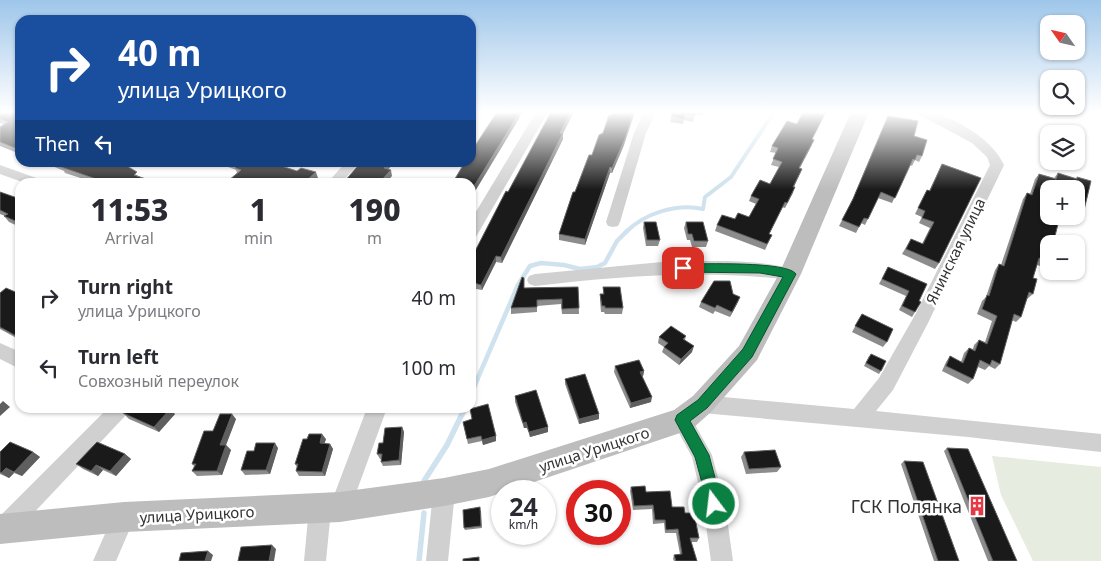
<!DOCTYPE html>
<meta charset="utf-8">
<style>
:root{--surface:#fff;--page:#f2f2f3;--text:#2b2b33;--muted:#7c7c81}
body{margin:0;font-family:"Noto Sans",sans-serif;background:var(--page);color:var(--text);height:100vh;display:flex;flex-direction:column;font-size:19px;white-space:nowrap}
*{box-sizing:border-box;margin:0}
p{font-size:16px;color:var(--muted)}
.icon{flex:none;width:28px;height:28px;fill:none;stroke:currentColor;stroke-width:2;stroke-linecap:round;stroke-linejoin:round}
.map{position:relative;flex:1;overflow:hidden}
.panel{position:absolute;left:15px;top:178px;width:461px;height:235px;display:flex;flex-direction:column;background:var(--surface);border-radius:15px;box-shadow:0 1px 4px #0004}
.panel>*{flex:none}
.banner{position:absolute;left:15px;top:15px;width:461px;height:152px;border-radius:15px;box-shadow:0 1px 4px #0004;background:#1a4fa0;color:#fff;overflow:hidden}
.needle{width:32px;rotate:304deg}
.buttons{position:absolute;left:1040px;top:15px;display:grid;gap:10px}
.buttons a{display:grid;place-items:center;width:45px;height:45px;border-radius:10px;background:var(--surface);box-shadow:0 1px 4px #0004;font-size:25px}
.speed{position:absolute;left:491px;top:480px;display:flex;gap:10px;font-size:25px;font-weight:700;text-align:center}
.speed>*{display:grid;place-content:center;width:65px;height:65px;border-radius:50%;background:var(--surface);box-shadow:0 1px 4px #0004;line-height:1}
.speed small{font-size:12px;font-weight:400}
.speed .limit{border:8px solid #d22;background:#fff;color:#111}
.pin{position:absolute;display:grid;place-items:center;width:42px;height:42px;color:#fff;margin:-21px;border-radius:10px;box-shadow:0 2px 8px #0006}
.me{position:absolute;width:55px;margin:-28px;rotate:345deg;stroke-linejoin:round;filter:drop-shadow(0 0 4px #0008)}
.turn{display:flex;align-items:center;gap:18px;height:105px;padding:0 20px;font-size:22px}
.turn .icon{width:65px;height:65px;stroke-width:2.5}
.turn b{display:block;font-size:35px;line-height:42px}
.then{display:flex;align-items:center;height:48px;padding:0 20px;background:#0003;gap:10px;font-size:19px}
.eta{display:flex;justify-content:space-evenly;align-items:center;height:85px;text-align:center}
.eta b{font-size:30px;font-weight:800;line-height:35px}
ul{padding:0;list-style:none}
li{display:flex;align-items:center;gap:15px;height:70px;padding:0 20px}
li div{flex:1}
li b{display:block;font-size:19px}
li em{font-style:normal}
.map>svg:first-child{display:block}
.green{fill:#e6ecdf}
.lines{fill:none;stroke-linecap:round;stroke-linejoin:round}
.stream-far2{stroke:#cfe2ee;stroke-width:4}
.stream-far1{stroke:#cfe2ee;stroke-width:4.5}
.stream{stroke:#cfe2ee;stroke-width:5.5}
.minor{fill:#d0d0d0;fill-rule:evenodd}
.secondary{fill:#bdbdbd;fill-rule:evenodd}
.wall{fill:#8c8c8c}
.shaded-wall{fill:#5f5f5f}
.building{fill:#1a1a1a;stroke:#5f5f5f}
.route{fill:#0b8043;stroke:#07532c}
.labels{text-anchor:middle;dominant-baseline:central;stroke-width:5;stroke-linejoin:round;paint-order:stroke}
.street-label{font-size:15px;fill:#333;stroke:#fff}
.near-poi-label{font-size:18px;fill:#333;stroke:#fff;text-anchor:end}
</style>
<div class="map">
<svg width="1101" height="561" viewBox="0 0 1101 561">
<rect width="100%" height="100%" fill="#fff"/>
<path class="green" d="M992,456L1101,467V561H1033L1001,495Z"/>
<g class="lines">
<path class="stream-far2" d="M626,232C645,213 677,203 703,209L705,197L731,177L774,112"/>
<path class="stream-far1" d="M477,380L518,285L530,266L541,263L564,265L580,269L597,267L605,263L617,241L627,231"/>
<path class="stream" d="M471,394L477,379
M424,481L447,445L465,408
M419,561L424,513"/>
<path class="minor" d="M536,112H548L476,237L471,238V220Z
M644,112H656L646,133L620,222L618,226L613,227L608,226L606,222L634,133Z
M914,112C944,109 992,137 1004,165L928,323L893,390L876,411L1101,434V452L968,437L702,413L695,410L692,404L695,398L702,395L854,409L879,378L915,315L990,165L987,157L972,143Z
M346,162H360L342,182H328Z
M0,165L39,179L41,182H22L0,174Z
M662,262C702,261 758,258 796,270L798,274L796,278L790,280C704,269 620,276 535,286L529,284L527,280L529,276L535,274Z
M0,343L20,352V369L0,359Z
M108,408H130L127,414L12,536L4,539L0,537V516Z
M367,408H387L348,515L340,518L332,515L331,510L326,561H304L309,508L312,500L320,497L328,500L330,506Z
M682,411L689,414L712,455L725,504L733,561H711L703,504L692,457L672,420L675,414Z
M444,482L451,485L455,492L448,561H426L433,492L437,485Z
M124,506L132,509L135,517L116,561H93L116,509Z"/>
<path class="secondary" d="M851,112H869L801,274L757,360L711,412L692,429L489,497L444,506L340,522L124,532L0,544V514L124,502L340,492L444,478L489,469L674,410L693,396L739,346L779,274Z"/>
</g>
<path class="wall" d="M0,112H20V154L0,146V127L4,124L0,123Z
M574,112L563,133V139L502,263L496,262L482,290L471,288V259L508,192Z
M673,112H704L702,116L695,114L693,122L684,120L683,124L670,122Z
M803,112H826L812,139V145L800,168L802,169L794,187L793,193L785,208L782,207L769,234L772,235L765,250L715,231L717,225L735,219L749,217L756,204L749,201L751,196L770,184L779,167L771,165L776,153L770,152L772,146L797,124Z
M888,116L914,136L922,156L919,162L915,160L912,166L910,165L892,203L878,198L865,225L861,223L856,233L839,226L851,203Z
M603,133L624,145L612,173H610L585,245L559,240V234L575,192Z
M43,162H116L140,177L155,182H93L65,173L64,171Z
M215,162H274L275,164L318,178L313,182H229L228,181L237,173L236,170Z
M942,164L939,263L935,269L902,254L911,239L922,244L930,228L919,223L922,217L915,214L927,190L929,191Z
M1058,173L1076,179L1077,177L1084,210L1080,216L1076,215V189H1049L1048,262L1043,267L1037,265L1033,278V294L1027,299L1021,317L1016,322L1012,320L1000,364L995,369L989,366L985,370L978,367L973,379L968,384L942,371L946,362L950,356L961,362L964,353L969,348L973,349L974,345L979,340L985,342L992,321L977,314L982,301L986,297L995,270L999,264L1001,265L1023,199L1027,193L1030,194L1035,179L1039,174L1054,178Z
M0,192L20,199V227L9,222L4,216H5L0,214Z
M644,222L660,240L658,246H646L643,228Z
M686,222L708,241L706,247H692L690,240H687L684,228Z
M888,267L919,301L915,312L912,317L899,310L906,296L879,284Z
M578,287L579,314H562L561,304L537,306V312L511,314V308L524,288Z
M603,287L623,308L622,314H605L604,312H601L600,300V294H603Z
M0,293L20,294V340L0,329Z
M733,294L738,302L730,317L715,311L713,314L699,307L701,302Z
M862,314L887,342L883,347L852,332Z
M686,336L685,340L692,352L679,365L662,352L664,347L658,343L659,337Z
M869,356L881,371L879,374L864,366Z
M615,366L644,371L643,376L642,377L651,402L630,408L614,372Z
M565,379L599,419L579,424L565,384Z
M515,396L548,432L530,437L527,428H524L515,402Z
M123,413L175,414L159,432L129,419Z
M236,419L226,445L231,450L222,475L197,476L192,471L194,466L192,464L213,431Z
M472,419L496,436V441L483,445L482,441L468,444L463,422Z
M402,427L404,432L401,465L383,466L381,462V459H380L377,454L383,443Z
M326,439L324,444H330L333,449L325,476H299L296,471L297,467L295,464Z
M278,448L270,474L245,475L241,470Z
M947,448L1017,561H988L944,451Z
M0,452H33L40,457L22,476L14,473L9,478L0,474Z
M744,452L781,467L777,472L746,474L741,457Z
M125,454L131,459L116,476L103,470L98,476L83,469L76,464Z
M904,461L959,561H934L901,464Z
M631,487L646,492L672,507L685,513L699,538L697,542H691L697,561H674L673,559L674,555L680,554L676,533H665L664,523L653,524L652,509L633,510L630,491Z
M481,510L482,528L465,530L464,528Z"/>
<path class="shaded-wall" d="M520,112H523L471,198V191L477,180Z
M571,112H574L560,139V133Z
M634,112H635L624,145L612,173V168Z
M563,133V139L502,263L501,257Z
M389,162H394L385,174L384,168Z
M610,167V173L585,245V239Z
M391,170L392,176L387,182H380Z
M316,172L318,178L313,182H305Z
M496,256V262L482,290L481,285Z
M740,297L738,302L730,317L732,312Z
M694,346L692,352L679,365L681,359Z
M644,371L643,376L639,378L640,372Z
M652,397L651,402L630,408L631,403Z
M3,401L10,407L0,416V404Z
M170,409L175,414L159,432L154,427Z
M232,414L236,419L224,450L220,445Z
M599,414V419L579,424V419Z
M526,422L527,428H524L523,423Z
M402,427L404,432L401,465L399,460Z
M548,427V432L530,437L529,432Z
M322,434L326,439L323,448L320,443Z
M496,436V441L483,445L482,440Z
M275,443L278,448L270,474L266,470Z
M330,444L333,449L325,476L322,472Z
M226,445L231,450L222,475L217,471Z
M33,452L40,457L22,476L14,472Z
M125,454L131,459L116,476L110,471Z
M96,465L103,470L98,476L91,471Z
M6,468L14,473L9,478L1,473Z
M272,545L276,549L274,561H269Z
M208,551L213,555L211,561H205Z"/>
<path class="building" d="M0,112H20V150L0,142V127L8,122L0,119Z
M497,112H520L471,191V182H453L465,162H471V152Z
M551,112H571L560,133H563L501,257L496,256L481,285L471,282V259L506,191L508,192Z
M613,112H634L625,139L612,168L610,167L585,239L559,234L573,192H575L589,155H592L599,135L603,133L609,115H612Z
M673,112H696L694,116L685,114L684,119L671,116Z
M803,112H826L812,139L814,140L799,168L802,169L793,187H795L787,203L785,202L769,234L772,235L767,244L717,225L722,215L735,219L738,213L749,217L759,199L751,196L760,180L770,184L782,162L773,159L778,148L772,146L787,121L797,124Z
M888,116L918,121L914,136L927,140L922,156L917,155L915,160L913,159L895,198L881,192L868,219L864,218L859,227L842,220L853,199Z
M53,162H120L137,172L134,175L155,182H105L61,167L62,166Z
M228,162H269L297,171L301,168L316,172L305,182L298,180L296,182H233L228,181L241,170L235,168L237,166Z
M361,162H389L384,168L391,170L380,182H344Z
M942,164L981,178L939,263L906,249L911,239L923,244L934,222L922,218L925,211L918,208L927,190L930,191Z
M1058,173L1077,179V177L1091,181L1084,210L1076,207V189H1049V216H1060L1053,244H1049L1048,262L1039,258L1033,278L1037,279L1033,294L1029,292L1021,317L1014,314L1000,364L992,360L990,365L980,360L973,379L946,366L950,356L963,363L969,348L975,351L979,340L987,344L997,316L982,309L987,295L989,296L999,264L1004,266L1027,193L1032,195L1039,174L1056,179Z
M0,192L20,199V223L4,216L8,214L0,210Z
M644,222H656L660,240H647Z
M686,222H703L708,241H694L692,234H688Z
M888,267L927,284L919,301L921,302L915,312L902,306L909,291L882,279Z
M522,277L524,278V288L578,287L579,308L562,309V299L537,300V307L511,308Z
M714,281H730L733,294L740,297L732,312L717,305L715,308L701,302Z
M603,287H620L623,308H605V306H602L600,294H604Z
M6,288L20,294V338L0,327V293Z
M862,314L893,329L887,342L855,326Z
M671,326L686,336L683,339L694,346L681,359L664,347L668,343L659,337Z
M871,354L886,361L881,371L866,363Z
M639,360L644,371L640,372L652,397L631,403L615,366Z
M585,374L599,414L579,419L565,379Z
M536,390L548,427L529,432L526,422L523,423L515,396Z
M488,404L496,436L482,440L481,436L467,439L463,422L472,419L470,409Z
M129,408H167L170,409L154,427L123,413Z
M220,414H232L220,445H226L217,471H192L196,464H192L204,431H213Z
M402,427L399,460L381,462L382,454H377L379,443H383L385,428Z
M309,434H322L320,443L330,444L322,472L296,471L298,464H295L303,439H307Z
M10,442L33,452L14,472L6,468L1,473L0,472V452Z
M97,442L125,454L110,471L96,465L91,471L76,464Z
M256,443H275L266,470H241L247,451H254Z
M947,448L968,449L1017,561H993Z
M775,450L781,467L749,469L744,452Z
M904,461L923,462L959,561H938Z
M645,486L646,492L670,491L672,507H684L685,513H694L699,538H690L697,561H676L674,555L682,554L678,529L666,530L665,520H655L653,505L634,506L631,487Z
M532,487L534,491H519Z
M480,507L481,526L464,528L463,510Z
M272,545L269,561H238L241,547Z
M208,551L205,561H179L181,553Z
M479,557V561H463V559Z"/>
<linearGradient id="sky" x2="0" y2="1"><stop stop-color="#9ec6ea"/><stop offset="0.59" stop-color="#fff"/><stop offset="1" stop-color="#fff" stop-opacity="0"/></linearGradient>
<rect width="1101" height="190" fill="url(#sky)"/>
<path class="route" d="M683,264C701,264 788,261 796,274L752,357L707,408L690,421L709,455L722,504L720,509L714,511L709,509L695,457L675,420L677,415L698,400L743,349L783,277L760,273L683,272L677,268Z"/>
<defs>
<symbol id="building-bare" viewBox="-9 -9 18 18"><path d="M-4-6H4V6H1V3H-1V6H-4ZM-2.5-4.3h1.7v1.8h-1.7ZM.8-4.3h1.7v1.8H.8ZM-2.5-1h1.7V.8h-1.7ZM.8-1h1.7V.8H.8Z" fill="#e63946" stroke="#fff" stroke-width="2.5" paint-order="stroke"/></symbol>
</defs>
<g fill-rule="evenodd">
<use href="#building-bare" x="963" y="492" width="28" height="28"/>
</g>
<g class="labels">
<g class="street-label">
<text transform="translate(955 251) rotate(-64)">Янинская улица</text>
<text transform="translate(594 449) rotate(-18)">улица Урицкого</text>
<text transform="translate(197 514) rotate(-3)">улица Урицкого</text>
</g>
<g class="near-poi-label">
<text x="962" y="506">ГСК Полянка</text>
</g>
</g>
</svg>
<div class="buttons">
<a><svg class="needle" viewBox="-14 -14 28 28"><path d="M0-13l5 13h-10z" fill="#e53935"/><path d="M0 13l5-13h-10z" fill="#7c7c81"/></svg></a>
<a><svg class="icon" aria-label="search" viewBox="0 0 24 24"><circle cx="10" cy="10" r="6"/><path d="M15 15l6 6"/></svg></a>
<a><svg class="icon" aria-label="layers" viewBox="0 0 24 24"><path d="M12 4l9 5-9 5-9-5zM3 14l9 5 9-5"/></svg></a>
<a>+</a>
<a>−</a>
</div>
<div class="speed"><div>24<small>km/h</small></div><div class="limit">30</div></div>
<div class="pin" style="left:683px;top:268px;background:#d93025"><svg class="icon" aria-label="arrive" viewBox="0 0 24 24"><path d="M6 21V4h12l-3 4 3 4H6"/></svg></div>
<svg class="me" style="left:714px;top:504px" viewBox="-20 -20 40 40"><circle r="17" fill="#0b8043" stroke="#fff" stroke-width="3"/><path d="M0-11L8 9 0 5-8 9z" fill="#fff"/></svg>
<div class="banner">
<div class="turn"><svg class="icon" aria-label="right" viewBox="0 0 24 24"><path d="M7 20v-9h11M14 6l5 5-5 5"/></svg><div><b>40 m</b>улица Урицкого</div></div>
<div class="then">Then<svg class="icon" aria-label="left" viewBox="0 0 24 24"><path d="M17 20v-9H6M10 6l-5 5 5 5"/></svg></div>
</div>
<section class="panel">
<div class="eta">
<div><b>11:53</b><p>Arrival</p></div>
<div><b>1</b><p>min</p></div>
<div><b>190</b><p>m</p></div>
</div>
<ul>
<li><svg class="icon" aria-label="right" viewBox="0 0 24 24"><path d="M7 20v-9h11M14 6l5 5-5 5"/></svg><div><b>Turn right</b><p>улица Урицкого</p></div><em>40 m</em></li>
<li><svg class="icon" aria-label="left" viewBox="0 0 24 24"><path d="M17 20v-9H6M10 6l-5 5 5 5"/></svg><div><b>Turn left</b><p>Совхозный переулок</p></div><em>100 m</em></li>
</ul>
</section>
</div>
